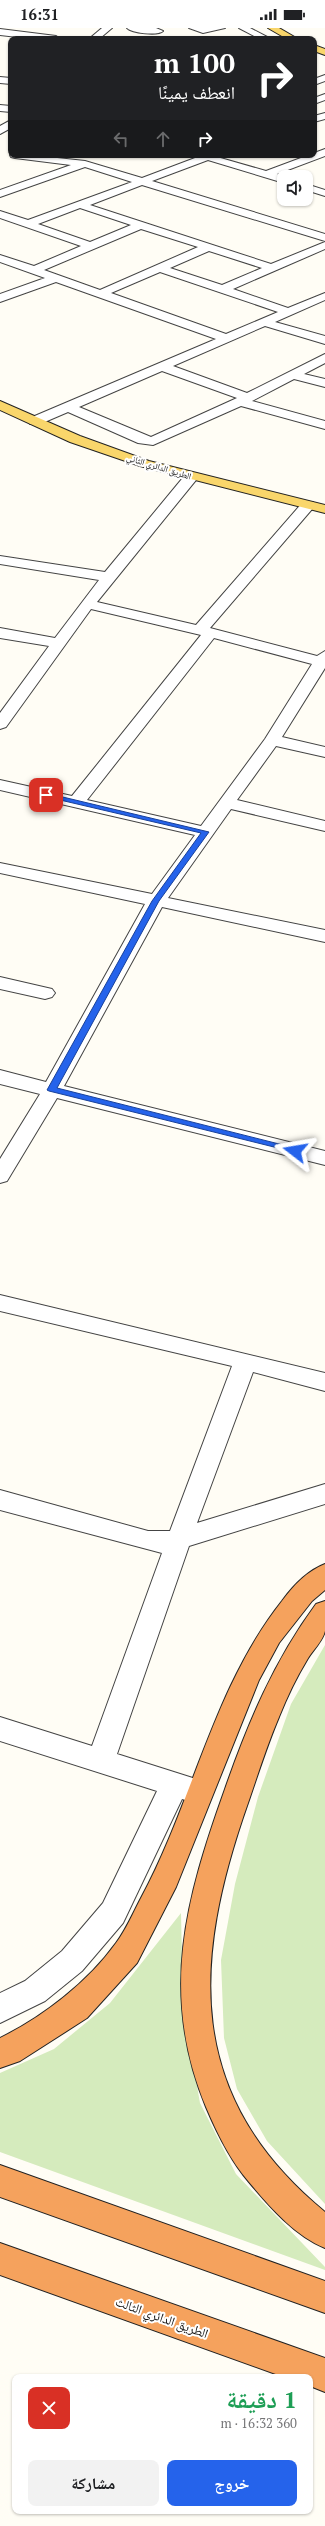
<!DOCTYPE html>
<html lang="ar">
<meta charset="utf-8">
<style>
:root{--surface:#fff;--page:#f2f2f2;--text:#202124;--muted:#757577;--accent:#2563eb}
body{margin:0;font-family:"PT Serif","Noto Naskh Arabic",serif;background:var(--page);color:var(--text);direction:rtl;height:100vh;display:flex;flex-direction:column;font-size:15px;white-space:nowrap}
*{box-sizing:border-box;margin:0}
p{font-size:13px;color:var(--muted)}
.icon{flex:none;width:22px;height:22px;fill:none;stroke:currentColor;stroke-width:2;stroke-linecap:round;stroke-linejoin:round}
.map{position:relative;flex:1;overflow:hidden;direction:ltr}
.side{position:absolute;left:12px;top:2346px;width:301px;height:140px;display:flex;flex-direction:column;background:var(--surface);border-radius:8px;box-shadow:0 1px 3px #0004;direction:rtl}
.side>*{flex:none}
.top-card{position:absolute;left:8px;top:8px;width:309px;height:122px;border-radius:8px;box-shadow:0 1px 3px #0004;direction:rtl;background:#202124;color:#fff;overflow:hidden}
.buttons{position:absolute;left:277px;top:142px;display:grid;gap:8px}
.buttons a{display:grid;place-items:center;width:36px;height:36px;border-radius:8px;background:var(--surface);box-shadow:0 1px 3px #0004;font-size:20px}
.pin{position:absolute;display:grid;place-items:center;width:34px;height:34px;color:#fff;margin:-17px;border-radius:8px;box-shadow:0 2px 6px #0006}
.me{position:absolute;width:44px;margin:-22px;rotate:284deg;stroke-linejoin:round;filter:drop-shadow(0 0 3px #0008)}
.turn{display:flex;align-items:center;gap:14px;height:84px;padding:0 16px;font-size:18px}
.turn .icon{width:52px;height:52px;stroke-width:2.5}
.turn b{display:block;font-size:28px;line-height:34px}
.lanes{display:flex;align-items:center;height:38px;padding:0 16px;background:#0003;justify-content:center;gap:20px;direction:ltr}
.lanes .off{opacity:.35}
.round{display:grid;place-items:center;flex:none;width:42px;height:42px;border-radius:8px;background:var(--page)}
.overview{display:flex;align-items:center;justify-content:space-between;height:68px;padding:0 16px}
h1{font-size:24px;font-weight:800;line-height:30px;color:#1e9e55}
.cta{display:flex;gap:8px;margin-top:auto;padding:8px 16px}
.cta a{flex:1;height:46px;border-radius:8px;background:var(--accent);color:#fff;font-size:16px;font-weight:800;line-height:46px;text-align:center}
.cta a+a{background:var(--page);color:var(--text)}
.status{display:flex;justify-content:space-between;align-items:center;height:28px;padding:0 20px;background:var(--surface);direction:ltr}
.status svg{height:11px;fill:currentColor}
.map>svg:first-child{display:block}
.green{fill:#d5ebbd}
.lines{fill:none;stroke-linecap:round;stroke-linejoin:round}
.minor-casing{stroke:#444;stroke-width:2}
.major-casing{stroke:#222;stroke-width:2}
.highway-casing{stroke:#222;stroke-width:2}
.minor{fill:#fff;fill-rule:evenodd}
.major{fill:#f9d66b;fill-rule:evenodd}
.highway{fill:#f5a25d;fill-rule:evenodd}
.route{fill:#2563eb;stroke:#184099}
.labels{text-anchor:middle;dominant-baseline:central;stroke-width:4;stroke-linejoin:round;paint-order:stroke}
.far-street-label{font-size:9px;fill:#111;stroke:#fff}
.near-street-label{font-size:13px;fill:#111;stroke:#fff}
</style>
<div class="status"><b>16:31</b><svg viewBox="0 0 49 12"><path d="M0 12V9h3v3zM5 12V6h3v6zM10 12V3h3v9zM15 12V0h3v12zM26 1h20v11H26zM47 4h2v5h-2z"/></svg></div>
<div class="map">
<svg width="325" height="2498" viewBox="0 0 325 2498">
<rect width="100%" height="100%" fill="#fffdf5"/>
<path class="green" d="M325,1617V2176L267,2113L237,2061L224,2010L221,1932L235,1856L258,1769L291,1676Z
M181,1885L183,1979L200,2075L236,2146L325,2239V2242L0,2124V2045L54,2021L110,1975Z"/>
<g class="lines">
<defs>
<path id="minor" d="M102,0H112L99,11H89Z
M127,0H156L163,3C158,8 132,5 127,0Z
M189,0H225L203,5Z
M239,0H250L271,11H260Z
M0,1L56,8L60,11H35L0,7Z
M325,47V53L314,57V51Z
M0,49L11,50V56L0,55Z
M325,66V72L314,76V70Z
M0,77L11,78V84L0,83Z
M325,85V91L314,94V88Z
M11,92V100L0,106V98Z
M325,121V128L277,146L285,149L284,155L208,132L152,153L325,206V213L142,157L90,177L271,236L325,214V221L233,261L288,280L325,265V272L275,294L325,308V316L265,298L173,338L247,365L325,326V335L304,346L325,351V359L294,351L252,373L325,393V401L241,378L153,417L138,415L68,384L40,396H30L29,393L30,390L216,311L56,254L0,274V266L45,250L0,234V227L34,238L81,218L0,190V183L28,192L132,154L85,139L0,169V162L71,137L15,130L11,129L10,127L11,125L85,133L142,150L203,127H218L217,129L266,143ZM80,180L131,197L90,214L38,196ZM141,201L198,219L100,262L44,242ZM209,223L262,240L222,257L170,240ZM160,244L278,284L226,306L111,265ZM162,343L237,370L151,409L79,379Z
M306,156L325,162V168L306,162Z
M191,445L196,446L198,449L196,452L97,574L196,597L303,474H313L315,477L313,480L210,600L317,628L325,623V640L282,709L325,719V729L276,718L237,772L325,793V803L231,781L168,870L325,902V914L162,879L64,1058L325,1123V1137L57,1070L7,1153L0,1155V1131L40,1066L0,1056V1042L46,1054L145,876L0,845V835L152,866L195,807L0,762V752L72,768L201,607L91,581L6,699L0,701V685L49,618L0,610V600L55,610L99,552L0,536V528L105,544L186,446ZM214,610L312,636L265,711L201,798L87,772Z
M0,949L52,961L55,965L52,969L45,971L0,961Z
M0,1267L325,1345V1363L253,1344L197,1495L325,1456V1476L189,1518L117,1726L199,1752L203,1761L199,1770L189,1773L182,1771L123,1895L82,1943L45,1973L0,1995V1965L25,1953L62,1923L103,1875L157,1763L0,1713V1689L92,1718L162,1525L0,1482V1462L148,1503H170L232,1338L0,1283Z"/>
<path id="major" d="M268,0H279L298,11H287Z
M314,17L325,21V27L314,23Z
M0,373L80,408L149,433L325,477V485L140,438L70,414L0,382Z"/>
<path id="highway" d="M325,1536V1562L312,1573L279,1615L259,1652L176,1859L137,1935L87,1990L20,2033L0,2040V2010C43,1989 88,1954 116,1915C126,1902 133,1885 141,1870C193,1774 213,1660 282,1573C293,1558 307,1543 325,1536Z
M325,1573C325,1582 325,1595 325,1603C323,1613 312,1623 307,1632C296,1650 287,1669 279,1689C267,1717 258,1746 248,1775C192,1934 184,2068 325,2184V2220C295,2208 269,2178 249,2154C230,2132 217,2105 206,2079C159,1966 186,1870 225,1761C248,1695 274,1633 316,1576Z
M0,2137L325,2253V2285L0,2169Z
M0,2215L325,2330V2364L310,2358V2349H284L0,2247Z"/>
</defs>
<use href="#minor" class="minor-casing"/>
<use href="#major" class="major-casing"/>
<use href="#highway" class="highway-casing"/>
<use href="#minor" class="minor"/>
<use href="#major" class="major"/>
<use href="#highway" class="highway"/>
</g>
<path class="route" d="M46,765L209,804L159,873L57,1060L295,1120L298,1121V1125L49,1063L47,1062L152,873L201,805L43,768Z"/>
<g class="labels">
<g class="far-street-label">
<text transform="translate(159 439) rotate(17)">الطريق الدائري الثاني</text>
</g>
<g class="near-street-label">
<text transform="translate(162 2289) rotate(20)">الطريق الدائري الثالث</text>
</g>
</g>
</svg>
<div class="buttons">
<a><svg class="icon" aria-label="sound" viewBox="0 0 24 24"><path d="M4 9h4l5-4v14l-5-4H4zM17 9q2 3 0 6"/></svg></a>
</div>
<div class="pin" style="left:46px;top:767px;background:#d93025"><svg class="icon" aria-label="arrive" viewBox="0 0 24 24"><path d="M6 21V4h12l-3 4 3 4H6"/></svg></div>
<svg class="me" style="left:295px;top:1123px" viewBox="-20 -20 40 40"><path d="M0-17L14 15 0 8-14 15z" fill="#2563eb" stroke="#fff" stroke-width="4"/></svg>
<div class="top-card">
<div class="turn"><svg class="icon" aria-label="right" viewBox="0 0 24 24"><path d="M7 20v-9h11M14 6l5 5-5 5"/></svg><div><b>100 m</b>انعطف يمينًا</div></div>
<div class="lanes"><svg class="icon off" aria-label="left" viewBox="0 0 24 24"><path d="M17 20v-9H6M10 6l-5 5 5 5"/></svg><svg class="icon off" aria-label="ahead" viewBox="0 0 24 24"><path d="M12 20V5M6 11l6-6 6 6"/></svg><svg class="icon" aria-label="right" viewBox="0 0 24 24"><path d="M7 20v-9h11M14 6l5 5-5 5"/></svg></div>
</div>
<section class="side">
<div class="overview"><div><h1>1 دقيقة</h1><p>360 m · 16:32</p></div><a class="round" style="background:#d93025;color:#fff"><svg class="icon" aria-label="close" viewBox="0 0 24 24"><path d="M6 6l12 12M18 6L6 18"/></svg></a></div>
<div class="cta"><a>خروج</a><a>مشاركة</a></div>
</section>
</div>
